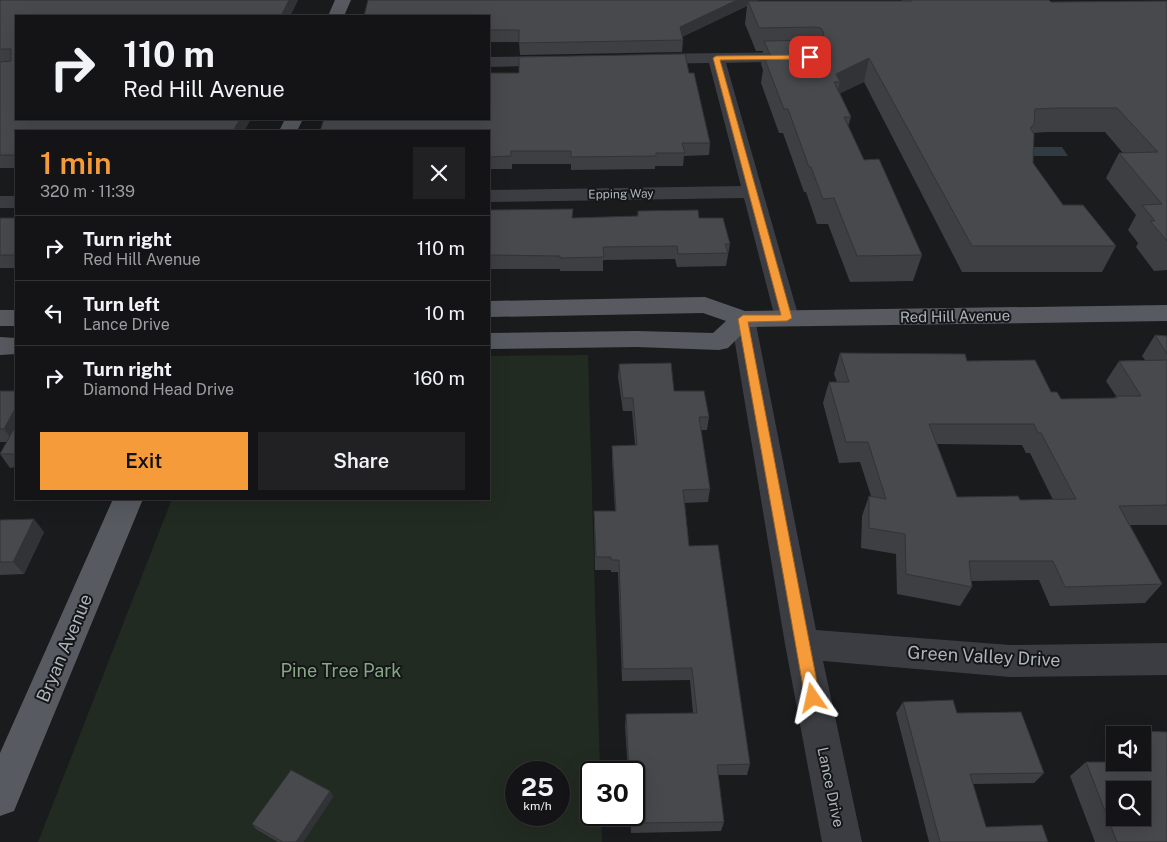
<!DOCTYPE html>
<meta charset="utf-8">
<style>
:root{--surface:#141416;--page:#212123;--text:#f1f3f6;--muted:#9d9ea1;--line:#333335;--accent:#f69b39}
body{margin:0;font-family:"Public Sans",sans-serif;background:var(--page);color:var(--text);height:100vh;display:flex;flex-direction:column;font-size:19px;white-space:nowrap}
*{box-sizing:border-box;margin:0}
p{font-size:16px;color:var(--muted)}
.icon{flex:none;width:28px;height:28px;fill:none;stroke:currentColor;stroke-width:2;stroke-linecap:round;stroke-linejoin:round}
.map{position:relative;flex:1;overflow:hidden}
.drawer{position:absolute;left:15px;top:130px;width:475px;height:370px;display:flex;flex-direction:column;background:var(--surface);border-radius:0px;box-shadow:0 5px 20px #0002,0 0 0 1px var(--line)}
.drawer>*{flex:none}
.hud{position:absolute;left:15px;top:15px;width:475px;height:105px;border-radius:0px;box-shadow:0 5px 20px #0002,0 0 0 1px var(--line);background:#141416;color:var(--text);overflow:hidden}
.controls{position:absolute;left:1106px;top:726px;display:grid;gap:10px}
.controls a{display:grid;place-items:center;width:45px;height:45px;border-radius:0px;background:var(--surface);box-shadow:0 5px 20px #0002,0 0 0 1px var(--line);font-size:25px}
.speed{position:absolute;left:505px;top:761px;display:flex;gap:10px;font-size:25px;font-weight:700;text-align:center}
.speed>*{display:grid;place-content:center;width:65px;height:65px;border-radius:50%;background:var(--surface);box-shadow:0 5px 20px #0002,0 0 0 1px var(--line);line-height:1}
.speed small{font-size:12px;font-weight:400}
.speed .limit{border:2px solid #111;border-radius:8px;background:#fff;color:#111}
.pin{position:absolute;display:grid;place-items:center;width:42px;height:42px;color:#fff;margin:-21px;border-radius:10px;box-shadow:0 2px 8px #0006}
.me{position:absolute;width:55px;margin:-28px;rotate:349deg;stroke-linejoin:round;filter:drop-shadow(0 0 4px #0008)}
.turn{display:flex;align-items:center;gap:18px;height:105px;padding:0 25px;font-size:22px}
.turn .icon{width:65px;height:65px;stroke-width:2.5}
.turn b{display:block;font-size:35px;line-height:42px}
.round{display:grid;place-items:center;flex:none;width:52px;height:52px;border-radius:0px;background:var(--page)}
.overview{display:flex;align-items:center;justify-content:space-between;height:85px;padding:0 25px}
h1{font-size:30px;font-weight:600;line-height:38px;color:var(--accent)}
.action{display:flex;gap:10px;margin-top:auto;padding:10px 25px}
.action a{flex:1;height:58px;border-radius:0px;background:var(--accent);color:#111;font-size:20px;font-weight:600;line-height:58px;text-align:center}
.action a+a{background:var(--page);color:var(--text)}
ul{padding:0;list-style:none}
li{display:flex;align-items:center;gap:15px;height:65px;padding:0 25px;border-top:1px solid var(--line)}
li div{flex:1}
li b{display:block;font-size:19px}
li em{font-style:normal}
.map>svg:first-child{display:block}
.green{fill:#222b22;fill-rule:evenodd}
.water{fill:#303c42}
.lines{fill:none;stroke-linecap:round;stroke-linejoin:round}
.minor{fill:#3b3d42;fill-rule:evenodd}
.major{fill:#575b61;fill-rule:evenodd}
.wall{fill:#3d3f42;fill-rule:evenodd}
.shaded-wall{fill:#323336}
.building{fill:#47494d;stroke:#323336;fill-rule:evenodd}
.route{fill:#f69b39;stroke:#a06525}
.labels{text-anchor:middle;dominant-baseline:central;stroke-width:4;stroke-linejoin:round;paint-order:stroke}
.far-street-label{font-size:12px;fill:#adb4bc;stroke:#151618}
.street-label{font-size:15px;fill:#adb4bc;stroke:#151618}
.near-street-label{font-size:18px;fill:#adb4bc;stroke:#151618}
.near-park-label{font-size:18px;fill:#87a784;stroke:#151618}
</style>
<div class="map">
<svg width="1167" height="842" viewBox="0 0 1167 842">
<rect width="100%" height="100%" fill="#1a1b1d"/>
<path class="green" d="M588,355L600,772H591V815H601L602,842H38L172,499H489V356ZM516,772H559V815H516Z"/>
<path class="water" d="M1027,147H1062L1068,156H1033Z"/>
<g class="lines">
<path class="minor" d="M800,52L806,53L808,57L806,61L726,63L799,318L796,324L787,326L778,324L775,318L744,198L489,202V190L741,186L709,63L650,64L644,63L642,59L644,55L650,54Z
M557,56L563,57L565,61L563,65L489,67V57Z
M0,196H16V208H0Z
M743,311L752,313L755,319L816,630L1010,645L1167,643V675L1010,677L823,661L862,842H822L785,644L731,319L734,313Z"/>
<path class="major" d="M335,0H351L344,16H328Z
M285,119H303L297,131H279Z
M705,297L745,311L1167,305V321L749,327L728,348L719,350L637,347L489,349V333L637,331L713,333L726,321L703,313L489,317V301Z
M0,310H16V326H0Z
M0,337L16,338V354L0,355Z
M113,499H143L14,811L0,816V753Z"/>
</g>
<path class="wall" d="M0,0H298L290,16H16L251,119L244,131H16V168H0Z
M368,0H759L756,1H902V0H1049L1051,2L1167,1V270L1154,271L1136,247L1138,243L1128,230L1136,215L1106,178L1119,153H1123L1105,132H1047L1033,133V163L1063,205L1116,246L1102,272H962L864,82L840,93L851,117L848,127L864,160L922,255L913,281L850,282L828,224H817L806,192H804L783,133H779L761,83L763,70L761,64L763,51H756L745,24L747,6L682,37L683,40L682,52L520,55L519,42H489V16Z
M689,73L710,143L709,155L684,156L683,166H655V169L571,170V164H512V169H489V131Z
M489,210L573,218L637,216L638,211L699,218L730,244L726,266L677,267L675,259L603,260V271H560V269H489Z
M0,218H16V268H0Z
M1155,335L1167,336V525H1130L1162,584L1145,603L1050,606L1039,580L971,581L972,587L960,606L897,594L896,554L861,548L862,516L869,496H871L860,462L839,463L823,403L829,382H837L834,374L840,353L967,361L1051,392L1061,399L1114,398L1116,396L1106,381L1119,361L1145,360L1142,356ZM937,444L1022,445L1026,453H1030L1053,500H1020L957,497Z
M619,364L674,391L709,417L707,430H701L710,489L708,502L685,503L689,546L750,764L747,775H718L724,822L721,831L631,833L630,815H634V772H628L625,726L626,714L693,713L690,680L622,681L618,572H611V570H595L594,511H615L612,459V446L635,445L632,411H623L618,377Z
M0,391H16V467L10,468L0,454L7,442H0Z
M0,520L44,532L24,574L0,575Z
M903,702L957,713L1044,773L1034,783L973,784L986,827L1048,842H929L896,713Z
M1133,731L1167,732V842H1095L1070,776L1086,762H1142V735H1129Z
M330,791L333,797L303,842H278L256,829L252,824Z"/>
<path class="shaded-wall" d="M289,0H298L290,16H281Z
M737,0H759L749,5L748,1L747,6L679,38L680,27Z
M869,58L864,82L837,95L840,82L836,74Z
M240,119H251L244,131H233Z
M16,407V437L14,442L4,429Z
M34,519L44,532L24,574L13,562Z
M330,791L333,797L303,842H296Z"/>
<path class="building" d="M0,0H289L281,16H16V119H240L233,131H16V155H0V62L11,61V49H0Z
M368,0H737L680,27L683,40L519,43V30H489V16H364Z
M911,0H1049L1051,2L1167,1V241L1150,221H1155L1142,205L1162,204L1119,153L1158,152L1117,108H1057L1035,109L1034,125L1030,128L1034,134L1033,163L1063,205H1083L1116,246H972L869,58L836,74L840,82H834L851,117H844L864,160L879,159L922,255L857,256L834,198L823,199L811,167H809L788,109H784L765,60L772,59L764,41L821,40L824,33L821,28L815,27L759,28L748,1H912Z
M685,54L689,73H694L710,143H682L685,153H656V156L571,157V151H511V156L489,157V131H320L324,119H489V73H519V57Z
M573,209L572,218L638,216V211L698,210L699,218H723L730,244H725L728,253L678,254L677,246L603,247L604,257L560,258V256L489,255V210Z
M0,218H16V255H0Z
M1155,335L1167,336V354Z
M840,353L965,354L967,361L1035,360L1051,392H1057L1061,399L1117,398L1116,396H1141L1119,361L1167,360V505L1119,506L1162,584L1065,587L1053,561H969L972,587L906,574L905,534L869,528V496L886,499L868,442H846L829,382H849ZM929,424H1034L1038,433H1041L1076,499L1020,500L1018,496L957,497Z
M671,363L674,391H704L709,417H699L710,489L683,490L689,546L718,545L750,764L717,765L724,822L632,823V815H634V772H629L626,714L697,713L692,668L623,669L619,560H611V557H596L594,511H616L612,446L637,445L633,398H623L619,364Z
M0,391H16V407L4,429H0Z
M16,425V454H0Z
M34,519L13,562H0V520Z
M953,700L957,713L1021,712L1044,773L970,774L986,827L1042,825L1048,842H940L903,702Z
M1133,731L1167,732V842H1117L1086,762H1146L1142,754V735H1134ZM1115,790H1142V818H1115Z
M291,770L330,791L296,842H283L252,824Z"/>
<path class="route" d="M810,55L812,59L720,60L792,318L787,321L748,322L820,698L818,703L813,705L808,703L805,698L738,319L743,315H781L713,58L716,56Z"/>
<g class="labels">
<g class="far-street-label">
<text transform="translate(621 194) rotate(-1)">Epping Way</text>
</g>
<g class="street-label">
<text transform="translate(955 316) rotate(-1)">Red Hill Avenue</text>
<text transform="translate(831 787) rotate(78)">Lance Drive</text>
</g>
<g class="near-street-label">
<text transform="translate(64 648) rotate(-67)">Bryan Avenue</text>
<text transform="translate(984 656) rotate(3)">Green Valley Drive</text>
</g>
<g class="near-park-label">
<text x="341" y="670">Pine Tree Park</text>
</g>
</g>
</svg>
<div class="controls">
<a><svg class="icon" aria-label="sound" viewBox="0 0 24 24"><path d="M4 9h4l5-4v14l-5-4H4zM17 9q2 3 0 6"/></svg></a>
<a><svg class="icon" aria-label="search" viewBox="0 0 24 24"><circle cx="10" cy="10" r="6"/><path d="M15 15l6 6"/></svg></a>
</div>
<div class="speed"><div>25<small>km/h</small></div><div class="limit">30</div></div>
<div class="pin" style="left:810px;top:57px;background:#d93025"><svg class="icon" aria-label="arrive" viewBox="0 0 24 24"><path d="M6 21V4h12l-3 4 3 4H6"/></svg></div>
<svg class="me" style="left:813px;top:698px" viewBox="-20 -20 40 40"><path d="M0-17L14 15 0 8-14 15z" fill="#f69b39" stroke="#fff" stroke-width="4"/></svg>
<div class="hud">
<div class="turn"><svg class="icon" aria-label="right" viewBox="0 0 24 24"><path d="M7 20v-9h11M14 6l5 5-5 5"/></svg><div><b>110 m</b>Red Hill Avenue</div></div>
</div>
<section class="drawer">
<div class="overview"><div><h1>1 min</h1><p>320 m · 11:39</p></div><a class="round"><svg class="icon" aria-label="close" viewBox="0 0 24 24"><path d="M6 6l12 12M18 6L6 18"/></svg></a></div>
<ul>
<li><svg class="icon" aria-label="right" viewBox="0 0 24 24"><path d="M7 20v-9h11M14 6l5 5-5 5"/></svg><div><b>Turn right</b><p>Red Hill Avenue</p></div><em>110 m</em></li>
<li><svg class="icon" aria-label="left" viewBox="0 0 24 24"><path d="M17 20v-9H6M10 6l-5 5 5 5"/></svg><div><b>Turn left</b><p>Lance Drive</p></div><em>10 m</em></li>
<li><svg class="icon" aria-label="right" viewBox="0 0 24 24"><path d="M7 20v-9h11M14 6l5 5-5 5"/></svg><div><b>Turn right</b><p>Diamond Head Drive</p></div><em>160 m</em></li>
</ul>
<div class="action"><a>Exit</a><a>Share</a></div>
</section>
</div>
